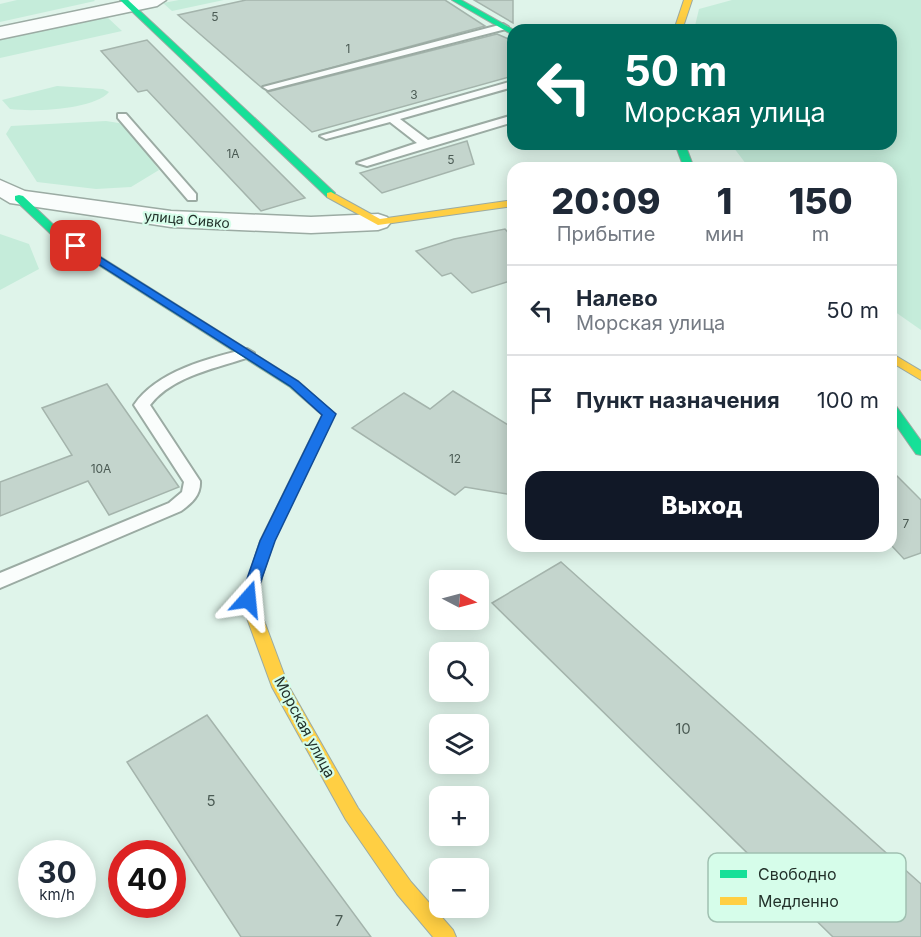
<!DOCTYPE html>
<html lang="ru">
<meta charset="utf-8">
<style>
:root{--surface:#fff;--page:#f2f2f3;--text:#1f2937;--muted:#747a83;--line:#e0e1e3;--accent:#111827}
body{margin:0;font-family:Inter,sans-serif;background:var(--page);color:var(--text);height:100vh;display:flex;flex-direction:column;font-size:22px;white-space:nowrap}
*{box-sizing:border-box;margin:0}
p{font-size:20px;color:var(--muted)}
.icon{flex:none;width:33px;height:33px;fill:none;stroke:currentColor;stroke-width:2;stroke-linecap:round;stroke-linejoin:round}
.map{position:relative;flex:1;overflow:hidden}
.sheet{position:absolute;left:507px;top:162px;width:390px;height:390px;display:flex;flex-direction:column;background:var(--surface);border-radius:18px;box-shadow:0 3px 15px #0003}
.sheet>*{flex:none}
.top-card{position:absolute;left:507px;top:24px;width:390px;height:126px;border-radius:18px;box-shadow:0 3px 15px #0003;background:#00695c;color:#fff;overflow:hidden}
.needle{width:39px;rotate:96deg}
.tools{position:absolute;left:429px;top:570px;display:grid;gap:12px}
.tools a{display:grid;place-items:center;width:60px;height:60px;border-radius:12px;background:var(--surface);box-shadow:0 3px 15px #0003;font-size:30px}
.speed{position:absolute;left:18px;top:840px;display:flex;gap:12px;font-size:30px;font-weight:700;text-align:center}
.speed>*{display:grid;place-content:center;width:78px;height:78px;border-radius:50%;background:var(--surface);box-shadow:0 3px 15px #0003;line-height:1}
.speed small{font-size:15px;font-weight:400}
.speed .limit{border:9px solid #d22;background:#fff;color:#111}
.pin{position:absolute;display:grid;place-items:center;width:51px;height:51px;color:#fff;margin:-26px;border-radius:12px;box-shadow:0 3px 9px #0006}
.me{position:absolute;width:66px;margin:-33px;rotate:18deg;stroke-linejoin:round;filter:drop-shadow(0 0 4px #0008)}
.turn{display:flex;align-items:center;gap:21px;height:126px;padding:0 18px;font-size:27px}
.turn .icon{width:78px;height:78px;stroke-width:2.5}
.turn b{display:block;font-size:42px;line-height:51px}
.eta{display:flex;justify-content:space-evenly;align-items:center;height:102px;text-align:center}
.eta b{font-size:36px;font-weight:800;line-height:42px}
.action{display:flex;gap:12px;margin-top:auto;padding:12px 18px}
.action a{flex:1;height:69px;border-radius:18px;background:var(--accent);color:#fff;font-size:24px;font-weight:800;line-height:69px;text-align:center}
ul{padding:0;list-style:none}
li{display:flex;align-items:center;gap:18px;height:90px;padding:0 18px;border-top:2px solid var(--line)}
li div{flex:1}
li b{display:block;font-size:22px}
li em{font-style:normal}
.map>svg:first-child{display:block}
.green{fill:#c5ecda}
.building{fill:#c4d5cd;stroke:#a4b4ac;stroke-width:1.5}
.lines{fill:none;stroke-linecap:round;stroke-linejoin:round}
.lane-casing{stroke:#9baba3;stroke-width:4}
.street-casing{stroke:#9baba3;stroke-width:3}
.fast-casing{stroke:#9baba3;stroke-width:2}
.slow-casing{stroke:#9baba3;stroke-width:2}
.lane{fill:#fafdfc;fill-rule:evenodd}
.street{fill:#fafdfc;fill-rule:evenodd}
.fast{fill:#16e098;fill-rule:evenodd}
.slow{fill:#ffcf43;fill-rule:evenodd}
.route{fill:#1a73e8;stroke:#114b97;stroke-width:1.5}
.labels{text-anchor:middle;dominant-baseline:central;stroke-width:4.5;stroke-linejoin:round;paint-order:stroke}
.number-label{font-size:12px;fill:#4b5b54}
.far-street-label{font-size:14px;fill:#23322b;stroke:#d6fdea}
.street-label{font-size:15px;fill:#23322b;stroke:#d6fdea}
.near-number-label{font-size:15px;fill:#4b5b54}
.key{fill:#d6fdea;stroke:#a0c0b1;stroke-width:1.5}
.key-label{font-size:16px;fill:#23322b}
</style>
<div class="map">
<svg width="921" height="937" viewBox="0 0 921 937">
<rect width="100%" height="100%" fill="#dff4ea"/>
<path class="green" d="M17,0H94L95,1L0,22V4Z
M179,0H224L172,11L163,3Z
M732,0H921V330L891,309V168H749L731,144H891V30H694L699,9Z
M107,17L122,31L0,58V40Z
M57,86L103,89L109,92C94,110 32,112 10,109L2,100Z
M106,121L125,124L159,170L131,187L96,189L37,182L6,134L11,126Z
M0,234L29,244L39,269L0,290Z"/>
<path class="building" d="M246,0H445L485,26L261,87L178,15Z
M474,0H513V23Z
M497,34L513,41V76L312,132L267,92Z
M147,40L305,198L261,211L147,90L138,92L101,51Z
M467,141L474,164L382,193L360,173Z
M505,229L513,238V280L472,293L451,273L442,276L416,251L454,239Z
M107,384L179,487L109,515L88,481L0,516V482L72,455L42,408Z
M453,391L513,428V495L465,487L455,495L352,428L404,393L430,409Z
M891,470L921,500V553L904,559L891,545Z
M561,562L921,884V937H833L492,603Z
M207,715L230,746L371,937H241L127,762Z"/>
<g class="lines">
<defs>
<path id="lane" d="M503,24L508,27L506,29L268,90L263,87Z
M513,81V87L400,119L428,140L513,115V122L367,166L357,163L417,143L390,122L326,139L320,136Z
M118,114H126L196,194V200H188L118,118Z
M247,349L254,353L252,356C219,368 173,375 150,405L200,481C201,495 192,503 181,511L0,588V573L169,503L182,492L184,482L134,405C157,371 209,358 247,349Z"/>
<path id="street" d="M130,0H166L157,6L0,39V27Z
M0,180L25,191L171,211L311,217L378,214L387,217L391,222L387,227L378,230L311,233L171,227L10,203L0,197Z"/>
<path id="fast" d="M120,0H128L335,193V197H327Z
M452,0H461L514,30L513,35Z
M675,144H685L694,168H684Z
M19,195L23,196L61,232L298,381L335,414L274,541L260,583H250L248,579L260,541L322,415L290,387L53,236L15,200V196Z
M891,405L896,406L921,441V455L916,454L891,418Z"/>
<path id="slow" d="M684,0H692L682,30H674Z
M331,192L380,219L513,200V206L378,225L327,197V193Z
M891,353L921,371V380L891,362Z
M255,573L260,575L262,579L256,599L288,685L358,808L411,882L453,930L456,937H433L397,894L346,820L272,687L240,599L250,575Z"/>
</defs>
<use href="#lane" class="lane-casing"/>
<use href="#street" class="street-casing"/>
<use href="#fast" class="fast-casing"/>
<use href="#slow" class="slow-casing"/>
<use href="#lane" class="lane"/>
<use href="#street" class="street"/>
<use href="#fast" class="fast"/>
<use href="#slow" class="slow"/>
</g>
<path class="route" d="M76,242L298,381L336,414L275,541L253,604H243L240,599L260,541L322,415L290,386L73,248L71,246Z"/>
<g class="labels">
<g class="number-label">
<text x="215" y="16">5</text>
<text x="348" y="48">1</text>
<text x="414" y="94">3</text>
<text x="233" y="153">1А</text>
<text x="451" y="159">5</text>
<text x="455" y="458">12</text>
<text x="101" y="468">10А</text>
<text x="906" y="523">7</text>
</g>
<g class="far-street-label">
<text transform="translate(187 219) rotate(5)">улица Сивко</text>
</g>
<g class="street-label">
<text transform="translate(305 727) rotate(62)">Морская улица</text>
</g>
<g class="near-number-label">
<text x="683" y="728">10</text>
<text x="211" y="800">5</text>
<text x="339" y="920">7</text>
</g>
</g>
<rect x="708" y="853" width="198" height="69" rx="9" class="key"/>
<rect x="720" y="870" width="27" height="8" fill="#16e098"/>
<rect x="720" y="897" width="27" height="8" fill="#ffcf43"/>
<g class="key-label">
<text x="758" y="880">Свободно</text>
<text x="758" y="907">Медленно</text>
</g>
</svg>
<div class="tools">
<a><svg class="needle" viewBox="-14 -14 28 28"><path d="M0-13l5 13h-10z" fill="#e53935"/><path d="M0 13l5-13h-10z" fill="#747a83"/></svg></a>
<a><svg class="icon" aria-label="search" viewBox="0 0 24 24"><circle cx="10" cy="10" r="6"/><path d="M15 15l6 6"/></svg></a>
<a><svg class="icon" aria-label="layers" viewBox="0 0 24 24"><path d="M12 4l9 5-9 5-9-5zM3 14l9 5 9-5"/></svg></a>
<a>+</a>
<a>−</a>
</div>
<div class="speed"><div>30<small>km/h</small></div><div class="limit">40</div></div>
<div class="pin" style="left:76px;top:246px;background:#d93025"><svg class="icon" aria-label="arrive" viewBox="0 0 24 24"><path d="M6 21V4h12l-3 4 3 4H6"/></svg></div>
<svg class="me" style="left:248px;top:599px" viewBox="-20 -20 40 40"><path d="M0-17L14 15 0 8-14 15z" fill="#1a73e8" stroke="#fff" stroke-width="4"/></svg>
<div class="top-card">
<div class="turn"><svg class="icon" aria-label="left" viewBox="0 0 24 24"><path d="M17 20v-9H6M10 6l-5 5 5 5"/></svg><div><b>50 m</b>Морская улица</div></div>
</div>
<section class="sheet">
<div class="eta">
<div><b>20:09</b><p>Прибытие</p></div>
<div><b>1</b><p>мин</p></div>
<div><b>150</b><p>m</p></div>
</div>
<ul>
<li><svg class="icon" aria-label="left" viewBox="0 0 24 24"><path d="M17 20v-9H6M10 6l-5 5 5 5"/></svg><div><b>Налево</b><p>Морская улица</p></div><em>50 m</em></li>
<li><svg class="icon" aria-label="arrive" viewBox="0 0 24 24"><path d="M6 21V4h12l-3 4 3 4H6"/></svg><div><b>Пункт назначения</b></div><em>100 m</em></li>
</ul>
<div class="action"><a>Выход</a></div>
</section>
</div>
